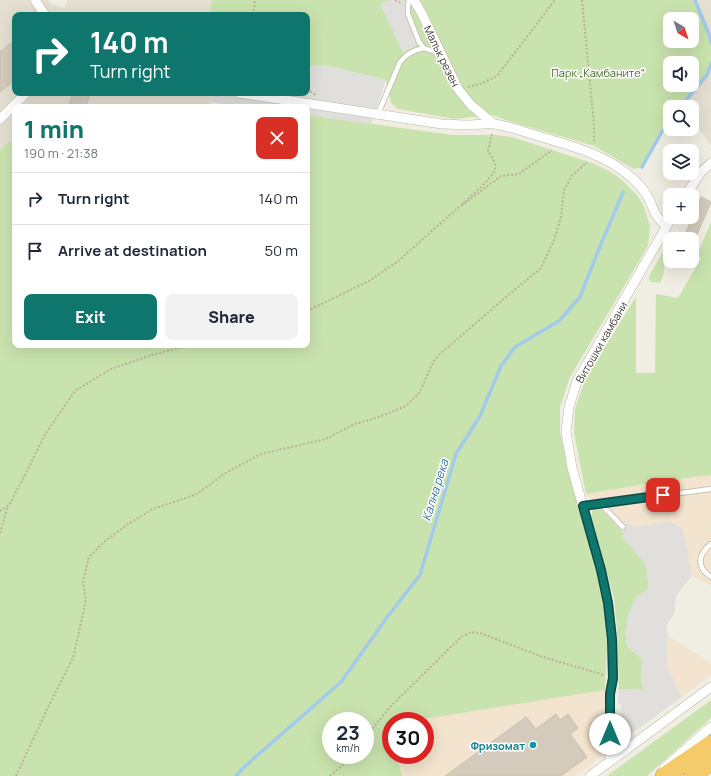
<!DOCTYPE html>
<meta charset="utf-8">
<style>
:root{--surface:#fff;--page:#f2f2f3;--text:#1f2937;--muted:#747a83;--line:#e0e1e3;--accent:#0f766e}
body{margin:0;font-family:Manrope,sans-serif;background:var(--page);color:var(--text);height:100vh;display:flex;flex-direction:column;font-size:15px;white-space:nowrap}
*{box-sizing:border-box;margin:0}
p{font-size:13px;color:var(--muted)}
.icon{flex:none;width:22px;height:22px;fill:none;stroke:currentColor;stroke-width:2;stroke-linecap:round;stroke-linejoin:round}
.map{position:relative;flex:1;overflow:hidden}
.sheet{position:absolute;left:12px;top:104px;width:298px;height:244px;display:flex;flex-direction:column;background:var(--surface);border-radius:8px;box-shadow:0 4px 16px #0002}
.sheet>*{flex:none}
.banner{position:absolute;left:12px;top:12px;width:298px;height:84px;border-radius:8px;box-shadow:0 4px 16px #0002;background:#0f766e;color:#fff;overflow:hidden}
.needle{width:26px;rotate:141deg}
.tools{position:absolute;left:663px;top:12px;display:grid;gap:8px}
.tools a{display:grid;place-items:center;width:36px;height:36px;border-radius:8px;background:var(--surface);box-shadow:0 4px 16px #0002;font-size:20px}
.speed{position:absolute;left:322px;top:712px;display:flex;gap:8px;font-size:20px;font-weight:700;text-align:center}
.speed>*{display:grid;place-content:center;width:52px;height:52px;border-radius:50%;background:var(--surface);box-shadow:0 4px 16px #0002;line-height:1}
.speed small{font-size:10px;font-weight:400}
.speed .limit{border:6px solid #d22;background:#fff;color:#111}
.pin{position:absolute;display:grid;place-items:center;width:34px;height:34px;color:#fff;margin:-17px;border-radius:8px;box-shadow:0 2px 6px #0006}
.me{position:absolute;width:44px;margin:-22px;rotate:0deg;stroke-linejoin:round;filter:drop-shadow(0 0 3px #0008)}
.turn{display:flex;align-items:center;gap:14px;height:84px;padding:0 12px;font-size:18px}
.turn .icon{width:52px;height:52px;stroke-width:2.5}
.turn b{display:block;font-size:28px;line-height:34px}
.round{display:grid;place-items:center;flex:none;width:42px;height:42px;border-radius:8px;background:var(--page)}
.head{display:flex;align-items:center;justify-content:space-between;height:68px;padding:0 12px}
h1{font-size:24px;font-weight:800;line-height:30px;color:var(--accent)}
.primary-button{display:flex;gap:8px;margin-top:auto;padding:8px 12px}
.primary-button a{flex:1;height:46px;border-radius:8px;background:var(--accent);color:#fff;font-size:16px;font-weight:800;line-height:46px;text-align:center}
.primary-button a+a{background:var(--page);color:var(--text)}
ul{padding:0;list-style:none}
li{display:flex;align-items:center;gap:12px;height:52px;padding:0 12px;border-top:1px solid var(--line)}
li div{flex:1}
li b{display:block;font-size:15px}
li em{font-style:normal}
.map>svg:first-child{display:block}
.residential{fill:#e4dfd1}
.commercial{fill:#f2e4ce}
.green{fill:#c9e3ae;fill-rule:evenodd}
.parking{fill:#e1dfdb}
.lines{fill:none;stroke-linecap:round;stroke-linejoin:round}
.stream{stroke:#a2cbeb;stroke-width:3.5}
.building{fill:#d4cbbc;stroke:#cbc0ad}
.lane-casing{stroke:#beb7a9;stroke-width:6}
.street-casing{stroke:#beb7a9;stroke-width:10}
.highway-casing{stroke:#d29e3b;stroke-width:18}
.path{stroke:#bcb099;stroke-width:2;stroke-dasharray:2 2;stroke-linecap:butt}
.lane{stroke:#fff;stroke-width:4.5}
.street{stroke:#fff;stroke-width:9}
.highway{stroke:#f4ca6a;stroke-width:17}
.route-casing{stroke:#0a4d48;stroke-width:10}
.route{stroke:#0f766e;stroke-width:7}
.culture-dot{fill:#0f9aa8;stroke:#fff;stroke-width:1.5}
.labels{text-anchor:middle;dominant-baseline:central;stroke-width:3;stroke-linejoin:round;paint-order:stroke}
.street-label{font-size:11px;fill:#423d34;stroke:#fff}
.park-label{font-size:11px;fill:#436f2b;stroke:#fff}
.culture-label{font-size:11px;font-weight:bold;fill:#0d838f;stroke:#fff;text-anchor:end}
.water-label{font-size:12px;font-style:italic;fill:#3573a6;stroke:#fff}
</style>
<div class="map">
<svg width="711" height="776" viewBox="0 0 711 776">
<rect width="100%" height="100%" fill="#f0ede3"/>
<path class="residential" d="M0,0H48L51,4L64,8L68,0H212L209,15H15V93H211L209,107H15V136L0,150Z
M695,0H711V43L710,37Z
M711,64V146L692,119V107H683L682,105L707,75Z"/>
<path class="commercial" d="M711,475V585L692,576L687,556L669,521L636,527L627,523L621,529L586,494L663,481Z
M668,636L711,663V675L682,697L667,668Z
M605,690V754L575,776H402L396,755H425V721H411L412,720Z"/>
<path class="green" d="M212,0H695L710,37L711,43V64L707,75L680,107H670V120L662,130L642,167L634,169L594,146L508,121L493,115L463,118L454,119L398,109L391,103L386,80L324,65H307V15H209ZM670,19H692V41H670ZM670,63H692V85H670Z
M307,115L453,135H496L512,137L592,163L611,172L622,180L637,195L644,207L650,226L648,246L570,377L560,407V432L568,467L597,568L604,602L607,639L605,690L411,721H391V755H396L402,776H0V150L15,136V345H307ZM331,721H365V755H331Z
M711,222V475L663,481L586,494L574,433L575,409L585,380L597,359L636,297V373H655L656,294L678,298L701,258L697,255Z
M670,241C670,246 668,247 667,251C663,261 666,274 660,283L651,282L649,279V276L667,245Z
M598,506L624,533L623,538L646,564L649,588L636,598L628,615L627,646L642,659L641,680L643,689L619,690L617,629L614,599L591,516L593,509Z
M711,700V718L647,776H607Z"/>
<path class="parking" d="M389,0H404L423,43L403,52L380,4Z
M307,65H324L386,80L371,124L307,115V107H248L210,102L211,93H307Z
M669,521L683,529L692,576L676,596L674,614L666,626L668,636L667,667L682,697L624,739L619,737L618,731L622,725L621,706L618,702L619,690L643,689L641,680L642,659L627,646L625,633L628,615L636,598L649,588L646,564L623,538L624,533L621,529L627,523L636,527Z"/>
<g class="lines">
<path class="stream" d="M695,0L710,37L711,43
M680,107L707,75L711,64
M642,167L663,130L670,120
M236,776L242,769L341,682L388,616L420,575L456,454L480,416L501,366L515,347L559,321L580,297L597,254L623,192"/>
</g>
<path class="building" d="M15,40V80L0,92V52Z
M73,93H90L86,107H68Z
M701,197L711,202L695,239H683Z
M556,714L560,720L568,714L578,728L570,734L587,757L561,776H445L526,717L536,729Z"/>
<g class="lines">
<defs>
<path id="lane" d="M409,0L408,6V14L419,42L424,48L440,54
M378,114L400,62C406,54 414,50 424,48
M600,503L623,527
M583,506L612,502L711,489
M711,544C698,554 696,567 711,577"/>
<path id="street" d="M35,0L45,15
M414,0L421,12L458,89L471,105L494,124
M239,93L442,124C450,124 459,125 467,125C476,125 485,123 494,124C508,126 522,131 535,135C568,145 606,154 632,178C639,184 645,191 649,199C655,212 654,216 667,226
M0,119L26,93
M686,195L700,173L711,163
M610,761V694L613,678L612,639L608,603L601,570L572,468L566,432L569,407L577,381L672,217
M664,768L711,727
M590,776L711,687"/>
<path id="highway" d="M664,776L711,744
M692,776L711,761"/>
</defs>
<use href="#lane" class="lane-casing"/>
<use href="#street" class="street-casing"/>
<use href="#highway" class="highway-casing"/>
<path class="path" d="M395,0L401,3
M582,0L594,125V144
M253,15L255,0
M468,87L483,83L497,76L555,0
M307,89L316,95
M462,204C470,197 492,179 495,169C496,162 491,156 488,151L492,134
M307,311L369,281L382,272L397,262L452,213L501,176L519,174L552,150
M0,511L9,505L27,471L44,436L75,391L111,369L152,355L189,345
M0,533L8,506
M365,738L390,707L461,637L471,632L480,633L543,657L604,675
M16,776L50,703L73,658L86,600L83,581L89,557L105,541L128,524L153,509L197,494L224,474L261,454L326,439L355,424L379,417L406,406L420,392L433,362L439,355L506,297L541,268L554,240L561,217L564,190L572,176L587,162
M330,776L344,764L351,755"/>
<use href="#lane" class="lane"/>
<use href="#street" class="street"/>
<use href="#highway" class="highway"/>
</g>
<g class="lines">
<defs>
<path id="route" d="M610,734V694L613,678L612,639L608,603L601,570L583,506L612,502L663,495"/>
</defs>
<use href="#route" class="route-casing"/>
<use href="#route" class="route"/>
</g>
<circle class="culture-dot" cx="533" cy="745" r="4"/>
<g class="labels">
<g class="street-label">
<text transform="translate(442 56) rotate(64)">Малък резен</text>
<text transform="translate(601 342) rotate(-60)">Витошки камбани</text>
</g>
<g class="park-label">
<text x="598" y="72">Парк „Камбаните“</text>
</g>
<g class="culture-label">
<text x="525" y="745">Фризомат</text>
</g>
<g class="water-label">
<text transform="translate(435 490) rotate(-73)">Кална река</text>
</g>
</g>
</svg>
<div class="tools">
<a><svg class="needle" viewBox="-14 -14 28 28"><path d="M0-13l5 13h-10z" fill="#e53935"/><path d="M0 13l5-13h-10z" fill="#747a83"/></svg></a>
<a><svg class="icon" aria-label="sound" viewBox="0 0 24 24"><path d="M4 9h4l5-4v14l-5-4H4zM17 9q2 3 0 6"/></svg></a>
<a><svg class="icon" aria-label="search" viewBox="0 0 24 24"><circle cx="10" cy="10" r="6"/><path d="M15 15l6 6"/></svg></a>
<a><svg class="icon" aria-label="layers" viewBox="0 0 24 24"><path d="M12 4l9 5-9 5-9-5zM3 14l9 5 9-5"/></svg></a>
<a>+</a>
<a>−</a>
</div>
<div class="speed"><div>23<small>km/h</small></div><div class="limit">30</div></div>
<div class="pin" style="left:663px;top:495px;background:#d93025"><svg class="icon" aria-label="arrive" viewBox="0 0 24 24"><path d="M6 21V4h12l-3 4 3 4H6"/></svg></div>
<svg class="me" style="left:610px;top:734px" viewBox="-20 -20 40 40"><circle r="19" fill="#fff"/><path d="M0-13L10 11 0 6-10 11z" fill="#0f766e"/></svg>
<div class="banner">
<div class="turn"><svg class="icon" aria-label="right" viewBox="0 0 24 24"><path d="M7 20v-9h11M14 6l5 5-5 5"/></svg><div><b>140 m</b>Turn right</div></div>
</div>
<section class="sheet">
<div class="head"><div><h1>1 min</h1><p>190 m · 21:38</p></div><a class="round" style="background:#d93025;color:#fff"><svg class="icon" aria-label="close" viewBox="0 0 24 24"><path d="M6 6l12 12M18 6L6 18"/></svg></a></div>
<ul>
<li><svg class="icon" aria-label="right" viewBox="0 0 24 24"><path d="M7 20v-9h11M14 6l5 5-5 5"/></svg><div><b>Turn right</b></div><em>140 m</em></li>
<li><svg class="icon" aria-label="arrive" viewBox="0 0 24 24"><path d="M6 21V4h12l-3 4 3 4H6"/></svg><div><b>Arrive at destination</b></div><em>50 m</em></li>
</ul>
<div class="primary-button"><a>Exit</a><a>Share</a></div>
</section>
</div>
